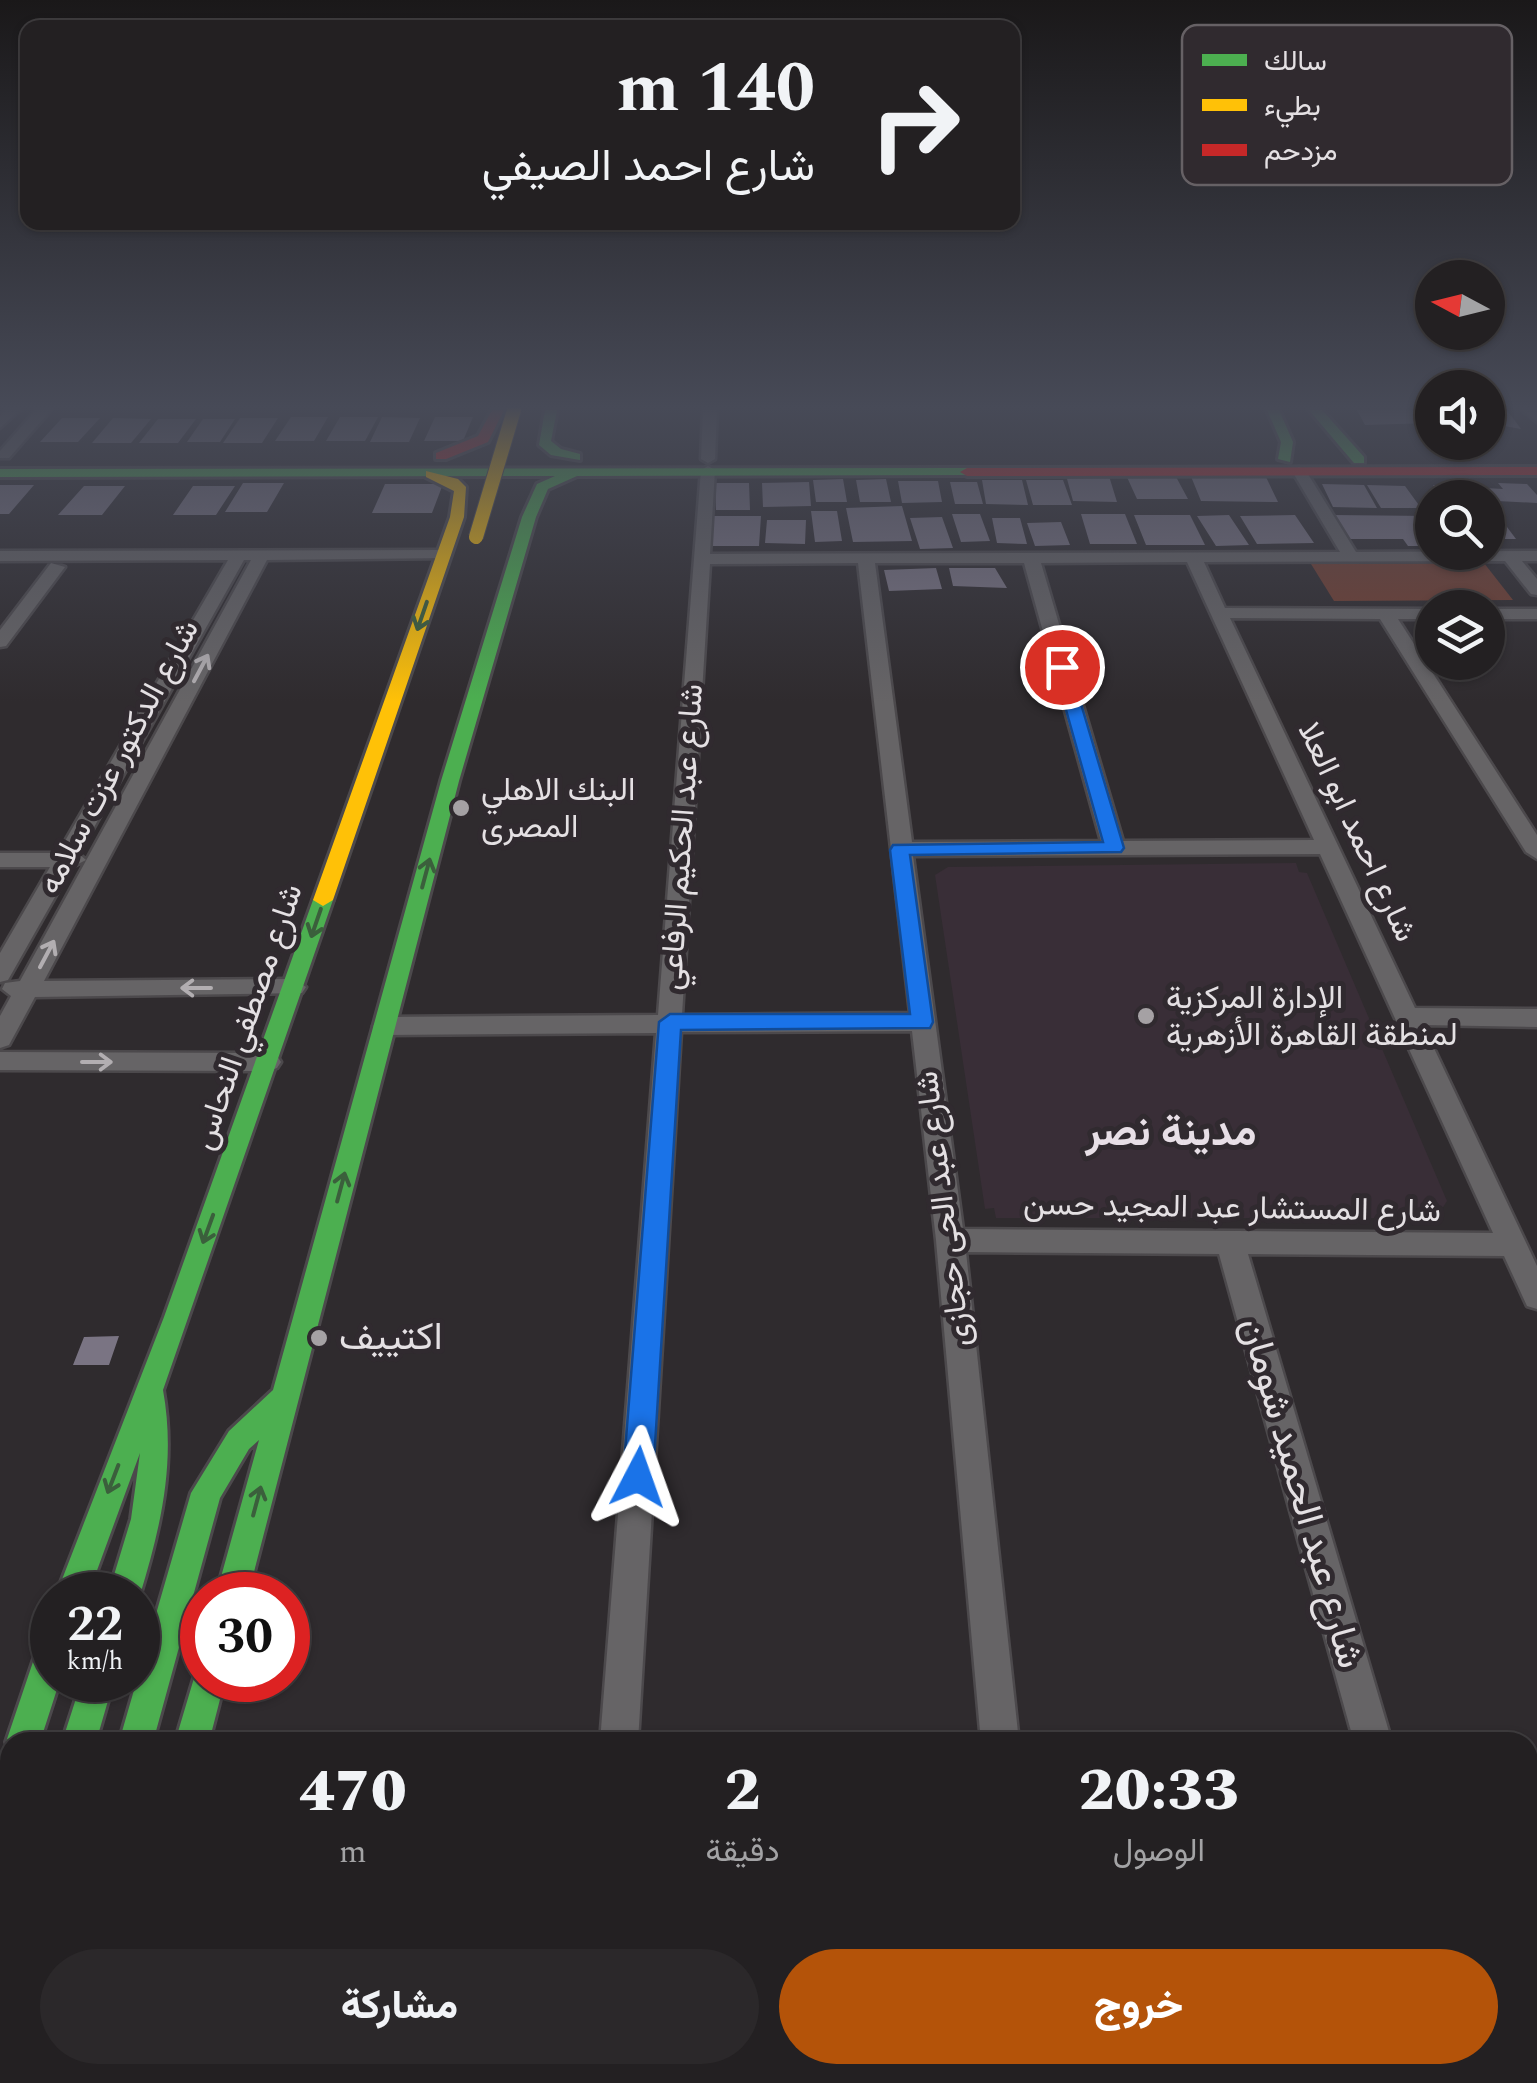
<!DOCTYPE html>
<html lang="ar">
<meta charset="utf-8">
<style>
:root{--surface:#232022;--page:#2b282a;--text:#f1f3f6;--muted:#a3a3a5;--line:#403e40;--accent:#b45309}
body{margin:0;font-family:Spectral,Vazirmatn,serif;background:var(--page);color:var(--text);direction:rtl;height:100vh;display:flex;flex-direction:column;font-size:38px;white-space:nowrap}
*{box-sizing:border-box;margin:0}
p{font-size:32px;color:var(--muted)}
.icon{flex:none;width:55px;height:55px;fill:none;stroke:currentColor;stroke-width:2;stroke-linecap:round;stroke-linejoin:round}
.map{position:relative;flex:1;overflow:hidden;direction:ltr}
.drawer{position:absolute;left:0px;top:1732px;width:1538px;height:352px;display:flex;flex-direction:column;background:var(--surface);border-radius:30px 30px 0 0;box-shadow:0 2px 8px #0004,0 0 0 2px var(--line);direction:rtl}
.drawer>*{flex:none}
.hud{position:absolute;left:20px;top:20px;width:1000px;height:210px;border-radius:20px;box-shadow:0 2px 8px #0004,0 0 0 2px var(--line);direction:rtl;background:#232022;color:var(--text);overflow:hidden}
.needle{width:65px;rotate:277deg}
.tools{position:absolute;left:1415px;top:260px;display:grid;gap:20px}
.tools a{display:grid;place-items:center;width:90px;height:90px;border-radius:50%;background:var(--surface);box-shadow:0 2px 8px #0004,0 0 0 2px var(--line);font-size:50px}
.speed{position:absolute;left:30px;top:1572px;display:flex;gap:20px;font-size:50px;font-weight:700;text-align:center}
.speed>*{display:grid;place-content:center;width:130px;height:130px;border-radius:50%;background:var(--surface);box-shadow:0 2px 8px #0004,0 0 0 2px var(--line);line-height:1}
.speed small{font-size:25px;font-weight:400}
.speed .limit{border:15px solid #d22;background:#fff;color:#111}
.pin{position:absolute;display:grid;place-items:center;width:85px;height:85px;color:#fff;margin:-42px;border:5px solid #fff;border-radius:50%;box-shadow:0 2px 10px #0007}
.me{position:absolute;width:110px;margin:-55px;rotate:4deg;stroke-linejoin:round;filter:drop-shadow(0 0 8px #0008)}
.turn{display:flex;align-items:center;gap:35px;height:210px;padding:0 40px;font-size:45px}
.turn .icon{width:130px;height:130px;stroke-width:2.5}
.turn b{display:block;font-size:70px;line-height:85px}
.eta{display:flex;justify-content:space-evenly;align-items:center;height:170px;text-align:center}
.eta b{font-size:60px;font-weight:800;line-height:70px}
.primary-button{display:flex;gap:20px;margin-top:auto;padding:20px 40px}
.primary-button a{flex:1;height:115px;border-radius:60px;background:var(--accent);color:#fff;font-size:40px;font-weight:800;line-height:115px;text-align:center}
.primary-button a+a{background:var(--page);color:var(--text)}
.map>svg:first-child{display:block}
.built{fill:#392e37}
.green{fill:#733f31}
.building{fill:#7a7483}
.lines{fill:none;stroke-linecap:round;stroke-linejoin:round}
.street-casing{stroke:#4c494c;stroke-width:5}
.fast-casing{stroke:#4c494c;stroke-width:6}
.slow-casing{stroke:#4c494c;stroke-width:6}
.jam-casing{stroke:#4c494c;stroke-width:6}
.street{fill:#666466;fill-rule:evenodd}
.fast{fill:#4caf50;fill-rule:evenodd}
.slow{fill:#ffc107;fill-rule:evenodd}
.jam{fill:#c62828;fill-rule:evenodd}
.slow-bridge-casing{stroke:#4c494c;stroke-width:16;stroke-linecap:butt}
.slow-bridge{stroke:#ffc107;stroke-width:14}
.oneway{stroke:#3b5f3c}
.oneway2{stroke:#b2aeb1}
.route{fill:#1a73e8;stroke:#114b97;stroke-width:2.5}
.poi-dot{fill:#a5a1a4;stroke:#302a2f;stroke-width:4}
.labels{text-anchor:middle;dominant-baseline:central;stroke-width:10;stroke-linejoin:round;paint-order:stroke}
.street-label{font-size:32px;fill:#e4e0e3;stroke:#302a2f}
.poi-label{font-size:32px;fill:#e4e0e3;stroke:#302a2f;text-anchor:start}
.near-poi-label{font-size:38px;fill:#e4e0e3;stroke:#302a2f;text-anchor:start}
.near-street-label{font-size:38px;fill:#e4e0e3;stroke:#302a2f}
.district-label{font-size:42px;font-weight:bold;fill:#e7dfe6;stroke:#302a2f}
.key{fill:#302a2f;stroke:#666165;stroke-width:2.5}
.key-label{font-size:28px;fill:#e4e0e3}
</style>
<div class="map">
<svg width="1537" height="2083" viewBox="0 0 1537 2083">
<rect width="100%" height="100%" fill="#2f2b2e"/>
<path class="built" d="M1296,863L1299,872L1307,873L1447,1201L1436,1218H996L994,1208L985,1209L935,875L948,867Z"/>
<path class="green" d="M1484,563L1513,600L1334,601L1311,564Z"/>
<path class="building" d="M1357,410H1432V423L1365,425Z
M1488,410H1507L1521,429L1488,423Z
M291,417H328L314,441H275Z
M340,417H378L365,441H326Z
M382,417L420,418L409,442H370Z
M435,417H473L463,441H424Z
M62,418H100L78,442H40Z
M113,418L151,419L131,443H92Z
M240,418H278L262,443H223Z
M158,419H196L178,443H139Z
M203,419H235L220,442H187Z
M1190,474L1265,475L1278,502L1201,501Z
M1066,475L1109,476L1117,502L1073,501Z
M1126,475H1175L1188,499H1137Z
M843,479L847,502H816L813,480Z
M886,479L891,502H860L856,480Z
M982,480H1022L1028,505L986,504Z
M1026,480H1063L1072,505H1033Z
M898,481H938L942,502L902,503Z
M809,482L811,506L763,507L762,483Z
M950,482H977L983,504H955Z
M243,483H284L267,512H225Z
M715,483H749L750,510H716Z
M1498,483L1527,484L1537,495V503L1441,498L1433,485L1503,489Z
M385,484H443L432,513H372Z
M1322,484L1364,485L1377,508L1333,507Z
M0,485H34L9,514H0Z
M1367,485L1405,486L1421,508H1381Z
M84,486H125L102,515H58Z
M193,486H235L216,515H173Z
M902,506L912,541L853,542L846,508Z
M811,511H837L842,541L815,542Z
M952,514H980L990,541L961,542Z
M1081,514H1125L1137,544H1090Z
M1134,515H1190L1205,545H1146Z
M1229,515L1249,545L1216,546L1197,516Z
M1295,515L1314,543L1257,544L1240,516Z
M1332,515L1429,516L1432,521V546H1408L1403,539H1347Z
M1488,515H1498L1516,539H1488Z
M714,516H761L759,546H710Z
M942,517L953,548L920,549L910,518Z
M992,518H1020L1027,544L997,543Z
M767,520H806L805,544L765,543Z
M1061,522L1070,545L1035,546L1027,523Z
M936,568L942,589L889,591L884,570Z
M949,568H995L1007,588L953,586Z
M119,1336L109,1365H73L84,1337Z"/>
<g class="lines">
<defs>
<path id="street" d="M5,410H20L0,428V416Z
M36,410H51L9,458H0V451Z
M703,410H717L715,459L708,463L701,459Z
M1522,410H1537V422Z
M708,466L715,470L710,554L1340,552L1292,471L1299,467L1306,471L1356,552L1537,551V561H1522L1537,579V595L1531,594L1505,561L1204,562L1225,608L1432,609V619H1398L1537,835V859L1526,852L1380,619L1230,618L1415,1008L1537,1009V1027L1423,1025L1537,1266V1309L1527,1306L1504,1256L1248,1254L1392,1742H1354L1219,1254L966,1252L1019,1742H981L936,1240L912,1031L681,1032L638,1742H600L656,1033L385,1035L373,1026L385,1017L658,1015L701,470ZM1187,562L1314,840L1123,841L1041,563ZM858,563L910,1013L682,1015L710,564ZM875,563H1024L1101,841L912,842ZM1320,854L1493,1233L963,1229L913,856Z
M443,550L451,555L449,558L267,560L44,981L294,979L306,987L302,993L35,997L9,1045L0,1048V1016L11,996L2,989L5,983L20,981L251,560H244L79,854L86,860L72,867L8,980L0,982V953L50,867H0V853H58L228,560L0,561V551Z
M51,563L65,567L6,646L0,647V630Z
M1488,609H1537V619H1488Z
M0,1052L268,1053L277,1056L281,1062L277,1068L268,1071L0,1070Z
M573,2075H617L616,2083H572Z
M1012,2075H1056V2083H1012Z
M1446,2075H1490L1492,2083H1448Z"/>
<path id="fast" d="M545,410H557L551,441L561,449L580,454V460L551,455L539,445Z
M1267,410H1279L1293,442L1290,462L1278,459L1281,442Z
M1309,410H1322L1364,457V463H1354Z
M967,468L972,469V475L577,476L548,489L536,517L459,781L248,1595H216L259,1440L249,1449L220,1498L153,1742H119L191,1493L229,1431L273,1390L441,781L522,517L537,484L555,476L0,477V469Z
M323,894L333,900L163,1390C176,1462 161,1526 140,1595L138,1600V1595H108L131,1519L140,1453L88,1595H56L164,1317L313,900Z
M52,1637V1680H60L40,1742H10V1751L6,1742L36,1653L41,1642Z
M202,1666V1680H225L209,1742H175L197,1668Z
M82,1680H114L96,1742H62Z
M10,1947V2014L0,2018V1952Z
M25,2075H63L62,2083H22Z
M84,2075H122L120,2083H80Z"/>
<path id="slow" d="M426,471L458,479L466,487L464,517L333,900L323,906L313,900L450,517L454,491L426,477Z
M10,1763V1823L0,1827V1767Z"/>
<path id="jam" d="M492,410H504L488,442L446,459H436V453L478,436Z
M1537,467V475L967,476L960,472L967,468Z"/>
</defs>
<use href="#street" class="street-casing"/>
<use href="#fast" class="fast-casing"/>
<use href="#slow" class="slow-casing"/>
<use href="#jam" class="jam-casing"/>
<use href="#street" class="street"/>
<use href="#fast" class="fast"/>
<use href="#slow" class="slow"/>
<use href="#jam" class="jam"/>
<defs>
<path id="slow-bridge" d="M476,537L514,410"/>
</defs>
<use href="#slow-bridge" class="slow-bridge-casing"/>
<use href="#slow-bridge" class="slow-bridge"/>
</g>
<defs><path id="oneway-shaft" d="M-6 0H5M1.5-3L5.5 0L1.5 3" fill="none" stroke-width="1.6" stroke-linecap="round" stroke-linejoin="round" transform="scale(2.5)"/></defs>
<g class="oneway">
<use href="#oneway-shaft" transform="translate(422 616) rotate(109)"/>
<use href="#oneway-shaft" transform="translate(426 873) rotate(-75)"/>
<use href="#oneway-shaft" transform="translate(316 923) rotate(109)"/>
<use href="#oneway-shaft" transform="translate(341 1187) rotate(-75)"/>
<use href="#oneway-shaft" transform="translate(208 1229) rotate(110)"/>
<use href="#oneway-shaft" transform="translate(113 1479) rotate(111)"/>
<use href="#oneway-shaft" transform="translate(257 1501) rotate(-75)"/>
</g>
<g class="oneway2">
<use href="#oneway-shaft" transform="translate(201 668) rotate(-62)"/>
<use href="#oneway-shaft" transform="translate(47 954) rotate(-62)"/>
<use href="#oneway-shaft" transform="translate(196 988) rotate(180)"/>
<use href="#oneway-shaft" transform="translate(97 1062)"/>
</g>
<linearGradient id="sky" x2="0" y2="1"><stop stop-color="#1a1819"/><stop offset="0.58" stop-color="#474a57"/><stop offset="1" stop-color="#474a57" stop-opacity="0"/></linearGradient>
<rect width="1537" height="702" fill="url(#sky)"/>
<path class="route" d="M1062,662L1070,667L1124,848L1121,852L910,855L933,1022L930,1028L681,1030L653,1477L648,1487L638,1491L627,1487L623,1477L659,1022L670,1014H910L890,850L893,845L1103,842L1054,667Z"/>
<g class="poi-dot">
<circle cx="461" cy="808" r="10"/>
<circle cx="1146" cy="1016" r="10"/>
<circle cx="319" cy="1338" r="10"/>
</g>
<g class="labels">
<g class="street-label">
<text transform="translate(119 757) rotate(-62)">شارع الدكتور عزت سلامه</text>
<text transform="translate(1357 832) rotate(65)">شارع احمد ابو العلا</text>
<text transform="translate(682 837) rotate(-86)">شارع عبد الحكيم الرفاعي</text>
<text transform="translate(248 1017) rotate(-71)">شارع مصطفي النحاس</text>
<text transform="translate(1232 1208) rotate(1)">شارع المستشار عبد المجيد حسن</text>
<text transform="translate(944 1209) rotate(-97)">شارع عبد الحى حجازى</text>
</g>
<g class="poi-label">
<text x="481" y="790">البنك الاهلي<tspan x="481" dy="37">المصرى</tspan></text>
<text x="1166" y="998">الإدارة المركزية<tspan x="1166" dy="37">لمنطقة القاهرة الأزهرية</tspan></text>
</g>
<g class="near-poi-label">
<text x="339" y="1338">اكتييف</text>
</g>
<g class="near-street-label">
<text transform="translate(1301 1493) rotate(74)">شارع عبد الحميد شومان</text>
</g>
<g class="district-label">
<text x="1171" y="1132">مدينة نصر</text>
</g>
</g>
<rect x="1182" y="25" width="330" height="160" rx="15" class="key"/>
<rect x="1202" y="54" width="45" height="12" fill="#4caf50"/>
<rect x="1202" y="99" width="45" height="12" fill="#ffc107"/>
<rect x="1202" y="144" width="45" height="12" fill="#c62828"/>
<g class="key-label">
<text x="1264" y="70">سالك</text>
<text x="1264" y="115">بطيء</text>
<text x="1264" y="160">مزدحم</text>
</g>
</svg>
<div class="tools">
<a><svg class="needle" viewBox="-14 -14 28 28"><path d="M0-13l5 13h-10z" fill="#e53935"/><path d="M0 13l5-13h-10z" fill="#a3a3a5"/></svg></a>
<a><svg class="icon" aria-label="sound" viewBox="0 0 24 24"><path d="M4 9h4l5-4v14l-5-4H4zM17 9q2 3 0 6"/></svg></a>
<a><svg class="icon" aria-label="search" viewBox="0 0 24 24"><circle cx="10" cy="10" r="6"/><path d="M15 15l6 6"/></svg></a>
<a><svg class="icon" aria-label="layers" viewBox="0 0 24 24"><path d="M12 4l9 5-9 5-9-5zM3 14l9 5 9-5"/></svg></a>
</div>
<div class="speed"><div>22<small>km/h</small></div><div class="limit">30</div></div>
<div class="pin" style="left:1062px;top:667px;background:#d93025"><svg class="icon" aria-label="arrive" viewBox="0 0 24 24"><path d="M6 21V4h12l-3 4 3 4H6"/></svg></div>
<svg class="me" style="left:638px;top:1477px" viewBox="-20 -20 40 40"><path d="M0-17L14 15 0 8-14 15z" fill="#1a73e8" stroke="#fff" stroke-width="4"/></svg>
<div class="hud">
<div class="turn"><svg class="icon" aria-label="right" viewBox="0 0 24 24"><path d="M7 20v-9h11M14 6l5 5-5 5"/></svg><div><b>140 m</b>شارع احمد الصيفي</div></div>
</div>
<section class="drawer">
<div class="eta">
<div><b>20:33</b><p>الوصول</p></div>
<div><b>2</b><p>دقيقة</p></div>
<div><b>470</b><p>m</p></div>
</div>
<div class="primary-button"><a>خروج</a><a>مشاركة</a></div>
</section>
</div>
